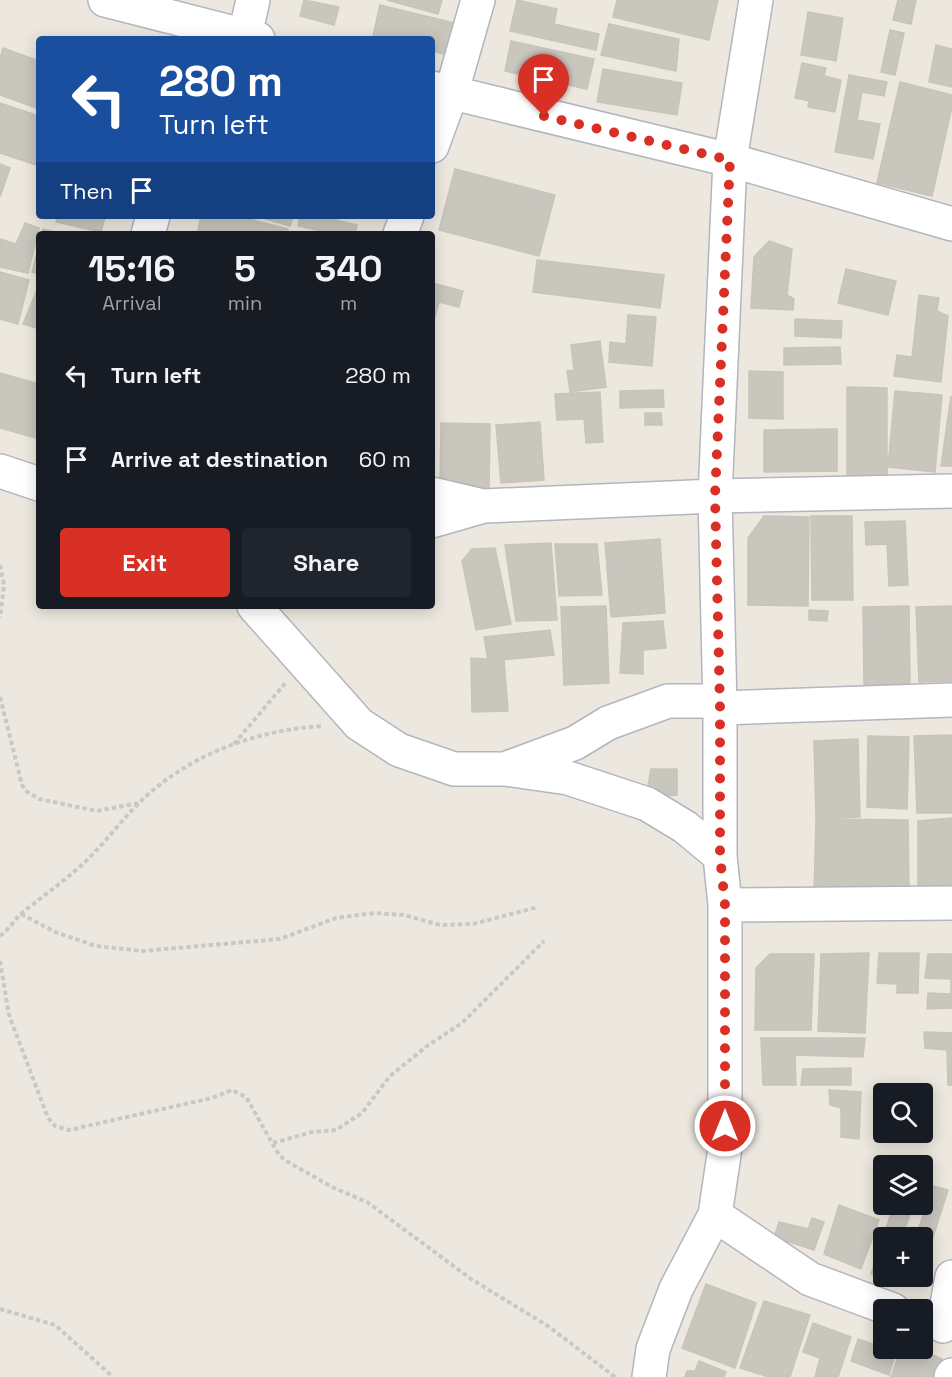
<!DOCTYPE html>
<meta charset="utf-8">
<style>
:root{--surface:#171b24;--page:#20242c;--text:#f1f3f6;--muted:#9ea1a6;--accent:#d93025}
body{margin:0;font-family:"Space Grotesk",sans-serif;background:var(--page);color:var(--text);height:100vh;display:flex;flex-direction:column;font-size:22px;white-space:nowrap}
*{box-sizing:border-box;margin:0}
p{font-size:20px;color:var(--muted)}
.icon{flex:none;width:33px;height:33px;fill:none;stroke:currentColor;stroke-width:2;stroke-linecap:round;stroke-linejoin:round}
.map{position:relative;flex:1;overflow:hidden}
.drawer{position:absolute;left:36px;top:231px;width:399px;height:378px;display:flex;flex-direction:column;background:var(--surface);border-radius:6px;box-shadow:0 3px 15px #0003}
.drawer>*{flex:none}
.banner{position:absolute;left:36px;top:36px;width:399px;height:183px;border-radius:6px;box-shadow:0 3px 15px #0003;background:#1a4fa0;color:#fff;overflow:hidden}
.tools{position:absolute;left:873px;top:1083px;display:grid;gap:12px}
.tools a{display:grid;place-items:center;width:60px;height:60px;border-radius:6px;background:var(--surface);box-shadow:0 3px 15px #0003;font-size:30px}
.pin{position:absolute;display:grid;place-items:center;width:51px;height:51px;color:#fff;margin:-62px -26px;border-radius:50% 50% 50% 0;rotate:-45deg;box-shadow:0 0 6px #0007}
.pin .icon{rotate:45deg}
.me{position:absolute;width:66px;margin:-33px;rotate:0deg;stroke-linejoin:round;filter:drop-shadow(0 0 4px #0008)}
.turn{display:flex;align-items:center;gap:21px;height:126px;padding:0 24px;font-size:27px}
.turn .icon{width:78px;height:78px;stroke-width:2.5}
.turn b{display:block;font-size:42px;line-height:51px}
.then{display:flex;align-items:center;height:57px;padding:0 24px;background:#0003;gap:12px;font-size:22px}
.eta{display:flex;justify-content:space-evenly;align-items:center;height:102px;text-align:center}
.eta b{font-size:36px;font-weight:800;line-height:42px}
.primary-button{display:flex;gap:12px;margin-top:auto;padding:12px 24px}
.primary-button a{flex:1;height:69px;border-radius:6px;background:var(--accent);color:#fff;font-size:24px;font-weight:800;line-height:69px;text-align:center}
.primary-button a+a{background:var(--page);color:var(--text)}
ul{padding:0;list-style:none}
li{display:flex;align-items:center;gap:18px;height:84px;padding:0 24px}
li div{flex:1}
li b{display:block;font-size:22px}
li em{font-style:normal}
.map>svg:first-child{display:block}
.building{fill:#c9c6be;stroke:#c9c4b9;stroke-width:1.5}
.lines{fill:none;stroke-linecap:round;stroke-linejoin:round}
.minor-casing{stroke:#b3b5bf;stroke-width:36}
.path{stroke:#c8c8c8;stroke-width:4;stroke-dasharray:4.5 3;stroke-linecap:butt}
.minor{stroke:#fff;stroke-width:33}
.route{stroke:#d93025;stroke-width:10;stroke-dasharray:0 18}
</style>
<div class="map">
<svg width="952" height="1377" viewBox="0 0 952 1377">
<rect width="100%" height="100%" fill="#ede8df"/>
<path class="building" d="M304,0L339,7L334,25L300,16Z
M387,0H442L438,14Z
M517,0L557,9L554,24L599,34L596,50L510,31Z
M617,0H718L709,40L613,17Z
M898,0H916L911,24L893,20Z
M380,5L463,25L455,57L432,51V39L373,36Z
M808,12L843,18L836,61L801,55Z
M609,24L679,39L676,71L601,55Z
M890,30L904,33L895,75L881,72Z
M511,41L594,59L587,89L505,71Z
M936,45L952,49V87L929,82Z
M3,48L39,61V109L0,95V58Z
M802,63L826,68L824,76L841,80L835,112L808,107L809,101L795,98Z
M603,69L682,83L677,115L597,102Z
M849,75L887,82L884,96L862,92L857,120L880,124L873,159L835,152Z
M900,82L952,95V107L932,196L877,183Z
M0,103L39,116V166L0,153Z
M0,164L10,168L0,197Z
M455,169L555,195L539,256L439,230Z
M58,216H99L105,217L101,232L56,222Z
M201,216H237L288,229L287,234H197Z
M256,216H293L290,226Z
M300,216H319L357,225L355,234H334L298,226Z
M25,223L39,228L28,273L0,267V239L16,244Z
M43,229L64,234H42Z
M769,241L792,249L787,295L794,299L793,310L751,308L754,257Z
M39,245V274L32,272Z
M537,260L664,275L660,308L533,292Z
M846,269L896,281L888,315L838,303Z
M0,272L29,280L18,324L0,319Z
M432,283L463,291L459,307L439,302L432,328Z
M39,285V329L23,324Z
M919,295L939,298L937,311L948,316L941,382L894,376L897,355L912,357Z
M628,315L656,317L652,366L609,362L610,342L626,344Z
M795,319L842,321L841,338L795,336Z
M600,341L606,387L570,392L567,371L574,370L571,345Z
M840,347L841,364L784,365V348Z
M749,371L783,372V419L749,418Z
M0,373L39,384V439L0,428Z
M847,387L887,388V477L847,476Z
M663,390L664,407L620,408V391Z
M895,391L942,395L935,472L888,467Z
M600,392L603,442L586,443L584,419L557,420L555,394Z
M951,396L952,466H941Z
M645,413H661L662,425H645Z
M540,422L544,480L501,483L496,425Z
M441,423L490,424L489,491L440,483Z
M837,429V471L764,472V430Z
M764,516L809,517L808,606L748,605V538Z
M811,516H852L853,600H812Z
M905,521L908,585L889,586L887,544L866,545L865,522Z
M660,539L665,613L611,617L605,543Z
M551,543L557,620L516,621L505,545Z
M555,544H597L602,595L559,596Z
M495,548L511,624L476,630L462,561L472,549Z
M606,606L609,683L564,685L561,607Z
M909,606L910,684L864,685L863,607Z
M952,606V681L919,682L916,607Z
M809,610L828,611L827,621L809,620Z
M663,621L666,648L643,650V674L620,673L623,623Z
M550,630L554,655L488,661L484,637Z
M471,658L504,660L508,711L472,712Z
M952,735V813H917L914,736Z
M868,736L909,737L907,809L867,807Z
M858,739L860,817L816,819L814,741Z
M651,769H677V795L646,797Z
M952,818V891L918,889V821Z
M816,819L908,820L909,893L814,894Z
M869,953L865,1033L818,1031L821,954Z
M879,953H919L918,993H897V984L877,983Z
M770,954H814L811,1030H755L756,968Z
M928,954H952V1008L927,1009L928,993L951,994V979L925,978Z
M924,1032L952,1033V1085H948L947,1050L925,1048Z
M761,1038H865L863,1057L795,1055L796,1085H763Z
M851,1068V1085H801L803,1069Z
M829,1090L861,1092L859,1139L841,1137V1108L830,1105Z
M891,1132H922L921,1141L891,1137Z
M934,1186L948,1190L922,1272V1238H915Z
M894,1204H914L903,1233L910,1238H884V1276H921L918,1286L871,1274Z
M839,1205L879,1220L861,1269L824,1254Z
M812,1218L824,1222L814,1250L774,1237L779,1222L808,1229Z
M706,1284L756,1303L735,1368L682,1348Z
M764,1301L810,1315L790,1377H769L740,1368Z
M813,1323L851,1337L838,1377H815L820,1358L803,1352Z
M858,1339L896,1352L889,1375L851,1361Z
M901,1348H916L942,1359L937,1377H891Z
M699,1361L726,1372L724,1377H685L687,1371H695Z"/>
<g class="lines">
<defs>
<path id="minor" d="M105,0L258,39
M245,35L253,0
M432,88L730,160L952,224
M432,146L451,94L478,0
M148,234L153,216
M400,234L407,216
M0,471L39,484
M432,494L483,506
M432,521L484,506L715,496L952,491
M254,606L359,724L399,750L454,769H505L568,778L647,804L685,827L720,856
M720,708L952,700
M510,767L575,743L608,723L668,701H720
M725,905L952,903
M715,1215L810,1279L893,1310
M943,1326L952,1277
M649,1377L653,1349L676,1289L715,1215L725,1148V905L720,856V708L715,496L730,160L756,0
M951,1377L952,1375"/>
</defs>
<use href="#minor" class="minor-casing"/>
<path class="path" d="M0,565L4,585L0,618
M0,697L22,785L26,791L39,799L97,811L139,803
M234,744L287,681
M21,914L55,932L96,946L142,951L280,939L336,918L375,913L404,915L440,925L473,924L538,907
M0,936C9,930 14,920 22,913C47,893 74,874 95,852C110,836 123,819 138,804C187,755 255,730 323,726
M0,961L9,1015L48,1118L55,1126L69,1130L212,1098L232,1090L246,1097L279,1155L286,1161L334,1188L367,1202L471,1279L548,1326L615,1377
M273,1143L312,1132L336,1130L362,1113L390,1076L427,1046L462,1023L544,941
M0,1309L55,1325L113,1377"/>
<use href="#minor" class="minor"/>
</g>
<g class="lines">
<path class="route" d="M544,116L730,160L715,496L720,708V856L725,905V1126"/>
</g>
</svg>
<div class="tools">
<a><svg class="icon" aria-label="search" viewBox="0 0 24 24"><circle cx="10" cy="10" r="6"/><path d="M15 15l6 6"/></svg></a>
<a><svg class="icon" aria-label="layers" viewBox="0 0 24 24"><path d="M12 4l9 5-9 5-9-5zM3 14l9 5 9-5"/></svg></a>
<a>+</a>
<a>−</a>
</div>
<div class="pin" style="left:544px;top:116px;background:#d93025"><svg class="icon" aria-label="arrive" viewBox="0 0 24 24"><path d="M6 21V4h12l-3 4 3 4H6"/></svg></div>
<svg class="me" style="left:725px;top:1126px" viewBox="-20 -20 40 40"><circle r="17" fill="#d93025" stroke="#fff" stroke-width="3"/><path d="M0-11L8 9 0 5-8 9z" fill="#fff"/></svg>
<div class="banner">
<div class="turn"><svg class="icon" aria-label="left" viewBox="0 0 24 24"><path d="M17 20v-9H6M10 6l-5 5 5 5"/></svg><div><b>280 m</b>Turn left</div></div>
<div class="then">Then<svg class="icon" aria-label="arrive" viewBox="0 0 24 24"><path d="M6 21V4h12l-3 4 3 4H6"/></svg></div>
</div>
<section class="drawer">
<div class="eta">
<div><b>15:16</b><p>Arrival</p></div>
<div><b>5</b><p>min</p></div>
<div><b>340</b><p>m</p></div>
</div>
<ul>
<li><svg class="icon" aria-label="left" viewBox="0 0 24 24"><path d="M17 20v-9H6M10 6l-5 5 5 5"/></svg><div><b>Turn left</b></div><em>280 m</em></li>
<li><svg class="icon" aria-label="arrive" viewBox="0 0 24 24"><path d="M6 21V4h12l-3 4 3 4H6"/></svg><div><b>Arrive at destination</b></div><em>60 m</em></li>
</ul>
<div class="primary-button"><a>Exit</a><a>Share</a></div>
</section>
</div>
